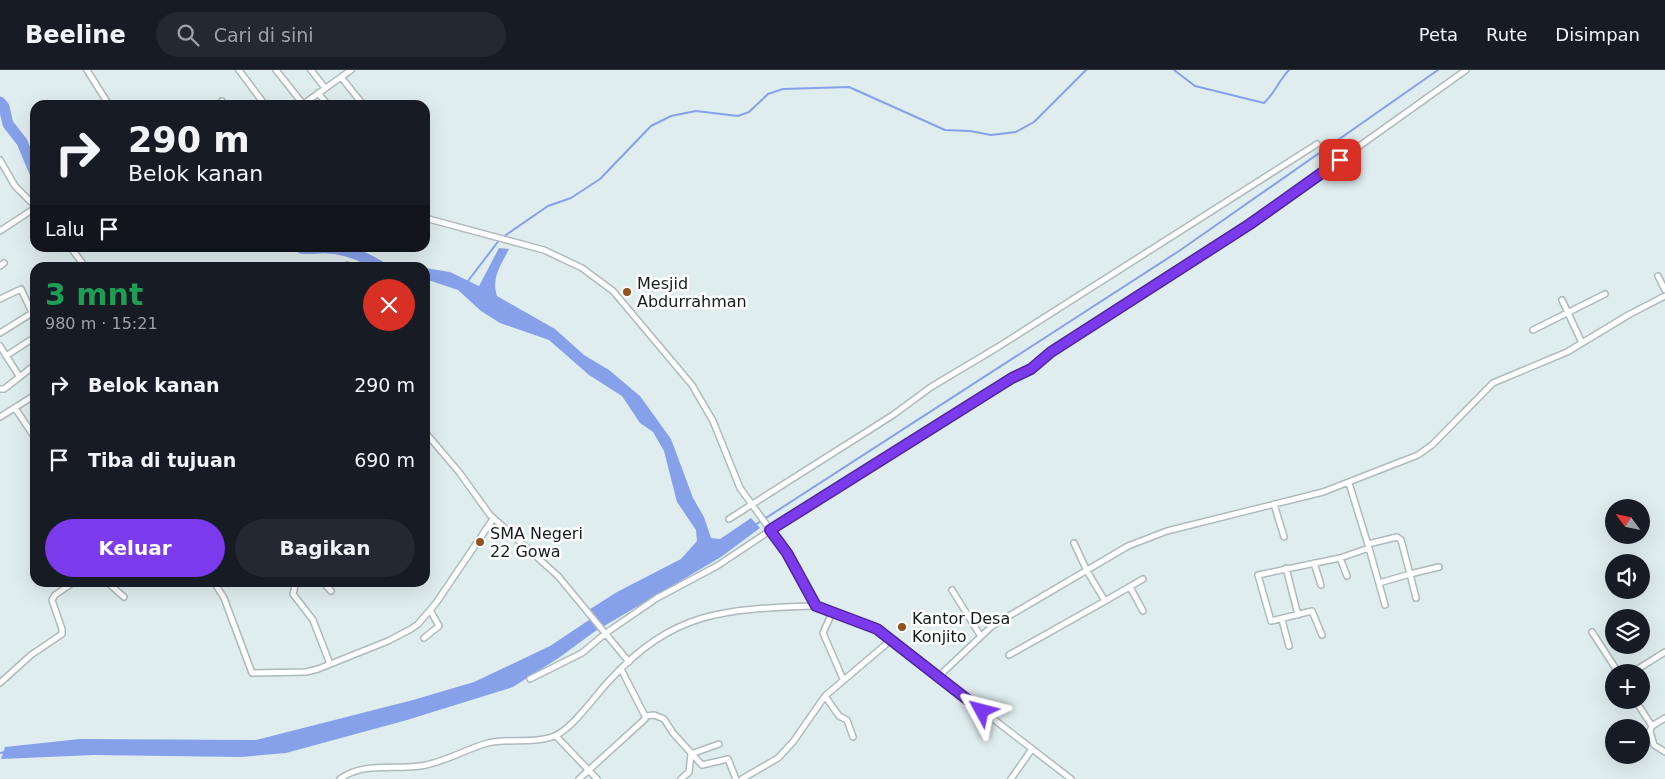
<!DOCTYPE html>
<html lang="id">
<meta charset="utf-8">
<style>
:root{--surface:#171b24;--page:#242831;--text:#f1f3f6;--muted:#9ea1a6;--line:#363941;--accent:#7c3aed}
body{margin:0;font-family:"DejaVu Sans",sans-serif;background:var(--page);color:var(--text);height:100vh;display:flex;flex-direction:column;font-size:19px;white-space:nowrap}
*{box-sizing:border-box;margin:0}
p{font-size:16px;color:var(--muted)}
.icon{flex:none;width:28px;height:28px;fill:none;stroke:currentColor;stroke-width:2;stroke-linecap:round;stroke-linejoin:round}
.map{position:relative;flex:1;overflow:hidden}
.details{position:absolute;left:30px;top:192px;width:400px;height:325px;display:flex;flex-direction:column;background:var(--surface);border-radius:15px;box-shadow:0 5px 20px #0002}
.details>*{flex:none}
.guide{position:absolute;left:30px;top:30px;width:400px;height:152px;border-radius:15px;box-shadow:0 5px 20px #0002;background:#171b24;color:var(--text);overflow:hidden}
.needle{width:32px;rotate:303deg}
.tools{position:absolute;left:1605px;top:429px;display:grid;gap:10px}
.tools a{display:grid;place-items:center;width:45px;height:45px;border-radius:50%;background:var(--surface);box-shadow:0 5px 20px #0002;font-size:25px}
.pin{position:absolute;display:grid;place-items:center;width:42px;height:42px;color:#fff;margin:-21px;border-radius:10px;box-shadow:0 2px 8px #0006}
.me{position:absolute;width:55px;margin:-28px;rotate:308deg;stroke-linejoin:round;filter:drop-shadow(0 0 4px #0008)}
.turn{display:flex;align-items:center;gap:18px;height:105px;padding:0 15px;font-size:22px}
.turn .icon{width:65px;height:65px;stroke-width:2.5}
.turn b{display:block;font-size:35px;line-height:42px}
.then{display:flex;align-items:center;height:48px;padding:0 15px;background:#0003;gap:10px;font-size:19px}
.round{display:grid;place-items:center;flex:none;width:52px;height:52px;border-radius:26px;background:var(--page)}
.summary{display:flex;align-items:center;justify-content:space-between;height:85px;padding:0 15px}
h1{font-size:30px;font-weight:700;line-height:38px;color:#1e9e55}
.primary-button{display:flex;gap:10px;margin-top:auto;padding:10px 15px}
.primary-button a{flex:1;height:58px;border-radius:30px;background:var(--accent);color:#fff;font-size:20px;font-weight:700;line-height:58px;text-align:center}
.primary-button a+a{background:var(--page);color:var(--text)}
ul{padding:0;list-style:none}
li{display:flex;align-items:center;gap:15px;height:75px;padding:0 15px}
li div{flex:1}
li b{display:block;font-size:19px}
li em{font-style:normal}
header{display:flex;align-items:center;gap:30px;box-sizing:border-box;height:70px;padding:0 25px;background:var(--surface);border-bottom:1px solid var(--line)}
header strong{font-size:24px}
nav{display:flex;gap:28px;margin-inline-start:auto;font-size:18px}
.search{width:350px;height:45px;background:var(--page);display:flex;align-items:center;gap:12px;box-sizing:border-box;padding:0 18px;border-radius:28px;color:var(--muted);font-size:19px}
.map>svg:first-child{display:block}
.water{fill:#86a1ea}
.lines{fill:none;stroke-linecap:round;stroke-linejoin:round}
.stream{stroke:#86a1ea;stroke-width:2}
.river{stroke:#86a1ea;stroke-width:11}
.street-casing{stroke:#aebabc;stroke-width:8}
.street{stroke:#fff;stroke-width:5}
.route-casing{stroke:#51269a;stroke-width:12}
.route{stroke:#7c3aed;stroke-width:9}
.poi-dot{fill:#92511d;stroke:#fff;stroke-width:2}
.labels{text-anchor:middle;dominant-baseline:central;stroke-width:5;stroke-linejoin:round;paint-order:stroke}
.poi-label{font-size:16px;fill:#161b1b;stroke:#fff;text-anchor:start}
</style>
<header>
<strong>Beeline</strong>
<div class="search"><svg class="icon" aria-label="search" viewBox="0 0 24 24"><circle cx="10" cy="10" r="6"/><path d="M15 15l6 6"/></svg>Cari di sini</div>
<nav><a>Peta</a><a>Rute</a><a>Disimpan</a></nav>
</header>
<div class="map">
<svg width="1665" height="709" viewBox="0 0 1665 709">
<rect width="100%" height="100%" fill="#e0edef"/>
<path class="water" d="M499,178L509,179C501,195 491,208 497,226L555,259L584,285L609,300L640,326L671,369L693,428L704,447L711,468L720,469L751,448L760,458L721,487L594,562L560,587L513,617L407,650L286,683L241,687L94,685L1,689L5,677L80,669L256,670L413,630L474,612L550,576L589,550L587,541L617,522L681,489L697,471L696,460L677,432L664,381L653,362L640,353L622,326L589,305L549,270L500,253L481,241L458,220L425,209V198L450,202L479,216Z"/>
<g class="lines">
<path class="stream" d="M1174,0L1195,16L1264,33C1275,23 1279,10 1289,0
M468,211L500,169L548,136L571,128L600,109L651,56L671,46L696,41L738,46L749,42L768,24L783,19L849,17L945,60L970,61L991,65L1016,62L1034,52L1086,0
M755,455L1179,181L1438,0
M0,683L5,682"/>
<path class="river" d="M0,32L4,37L8,54L22,72L35,103
M301,178C311,180 318,177 328,178C349,179 364,187 383,198"/>
<defs>
<path id="street" d="M87,0L109,35
M239,0L265,35
M276,0L303,34
M311,0L325,18
M341,7L361,32
M318,23L328,35
M222,31L223,35
M302,35L351,0
M0,90L15,116L35,136
M425,148L544,180L582,198L613,221L692,315L713,351L740,418L787,483L816,536L877,559L1071,709
M0,161L35,138
M71,178L86,198
M0,196L4,193
M341,198L347,195L352,198
M1658,206L1665,220
M0,229L21,219L35,249
M1562,230L1582,273
M1533,260L1605,224
M0,263L32,243
M0,276L19,306
M6,286L35,267
M0,319H4L35,295
M15,338L35,368
M0,347L35,325
M425,362L459,402L490,445L558,506L629,592
M1274,434L1284,467
M729,449L893,345L931,317L998,277L1317,74
M1368,474L1397,467L1401,470L1410,504L1379,513
M1369,478L1385,535
M1340,488L1347,506
M1314,493L1321,515
M1286,498L1298,545
M107,512L124,527
M214,512L224,528L252,603L306,602L318,599L388,571L411,559L418,554L436,533L493,449
M296,512L293,524L313,550L330,594
M323,512L331,521
M1130,517L1143,541
M952,520L980,565
M1416,528L1410,504L1439,497
M1105,531L1143,509
M832,543L823,563L843,609
M1282,550L1289,576
M1592,562L1618,602
M1322,565L1312,541L1271,551L1258,505L1340,488L1369,478L1349,413
M424,568L439,556L430,540
M1009,585L1105,531L1087,501L1074,473
M1633,602L1665,582
M938,607L992,556L1128,476L1167,461L1323,422L1418,385L1432,375L1493,313L1567,282L1630,244L1665,226
M530,609L582,583L606,563L657,528L717,496L771,460L1012,308L1031,299L1051,282L1250,154L1466,0
M0,613L31,585L62,564V559L52,530L55,525L74,512
M825,626L839,646L847,650L853,667
M1635,630L1652,656
M645,646L654,645L664,649L673,663L702,695L728,689L736,709
M1665,648L1652,656L1650,661L1654,675L1665,682
M556,666L597,709
M691,684L719,674
M340,709C362,692 394,700 420,696C444,693 465,679 488,673C509,668 531,674 552,667C571,661 594,627 608,612C674,540 724,539 816,536
M579,709L645,649V646L621,599
M681,709L689,702L691,684
M742,709L778,688L793,672L825,626L891,570
M1011,709L1032,679"/>
</defs>
<use href="#street" class="street-casing"/>
<use href="#street" class="street"/>
</g>
<g class="lines">
<defs>
<path id="route" d="M982,641L877,559L816,536L787,483L770,460L1012,308L1031,299L1051,282L1250,154L1340,90"/>
</defs>
<use href="#route" class="route-casing"/>
<use href="#route" class="route"/>
</g>
<g class="poi-dot">
<circle cx="627" cy="222" r="5"/>
<circle cx="480" cy="472" r="5"/>
<circle cx="902" cy="557" r="5"/>
</g>
<g class="labels">
<g class="poi-label">
<text x="637" y="213">Mesjid<tspan x="637" dy="18">Abdurrahman</tspan></text>
<text x="490" y="463">SMA Negeri<tspan x="490" dy="18">22 Gowa</tspan></text>
<text x="912" y="548">Kantor Desa<tspan x="912" dy="18">Konjito</tspan></text>
</g>
</g>
</svg>
<div class="tools">
<a><svg class="needle" viewBox="-14 -14 28 28"><path d="M0-13l5 13h-10z" fill="#e53935"/><path d="M0 13l5-13h-10z" fill="#9ea1a6"/></svg></a>
<a><svg class="icon" aria-label="sound" viewBox="0 0 24 24"><path d="M4 9h4l5-4v14l-5-4H4zM17 9q2 3 0 6"/></svg></a>
<a><svg class="icon" aria-label="layers" viewBox="0 0 24 24"><path d="M12 4l9 5-9 5-9-5zM3 14l9 5 9-5"/></svg></a>
<a>+</a>
<a>−</a>
</div>
<div class="pin" style="left:1340px;top:90px;background:#d93025"><svg class="icon" aria-label="arrive" viewBox="0 0 24 24"><path d="M6 21V4h12l-3 4 3 4H6"/></svg></div>
<svg class="me" style="left:982px;top:641px" viewBox="-20 -20 40 40"><path d="M0-17L14 15 0 8-14 15z" fill="#7c3aed" stroke="#fff" stroke-width="4"/></svg>
<div class="guide">
<div class="turn"><svg class="icon" aria-label="right" viewBox="0 0 24 24"><path d="M7 20v-9h11M14 6l5 5-5 5"/></svg><div><b>290 m</b>Belok kanan</div></div>
<div class="then">Lalu<svg class="icon" aria-label="arrive" viewBox="0 0 24 24"><path d="M6 21V4h12l-3 4 3 4H6"/></svg></div>
</div>
<section class="details">
<div class="summary"><div><h1>3 mnt</h1><p>980 m · 15:21</p></div><a class="round" style="background:#d93025;color:#fff"><svg class="icon" aria-label="close" viewBox="0 0 24 24"><path d="M6 6l12 12M18 6L6 18"/></svg></a></div>
<ul>
<li><svg class="icon" aria-label="right" viewBox="0 0 24 24"><path d="M7 20v-9h11M14 6l5 5-5 5"/></svg><div><b>Belok kanan</b></div><em>290 m</em></li>
<li><svg class="icon" aria-label="arrive" viewBox="0 0 24 24"><path d="M6 21V4h12l-3 4 3 4H6"/></svg><div><b>Tiba di tujuan</b></div><em>690 m</em></li>
</ul>
<div class="primary-button"><a>Keluar</a><a>Bagikan</a></div>
</section>
</div>
